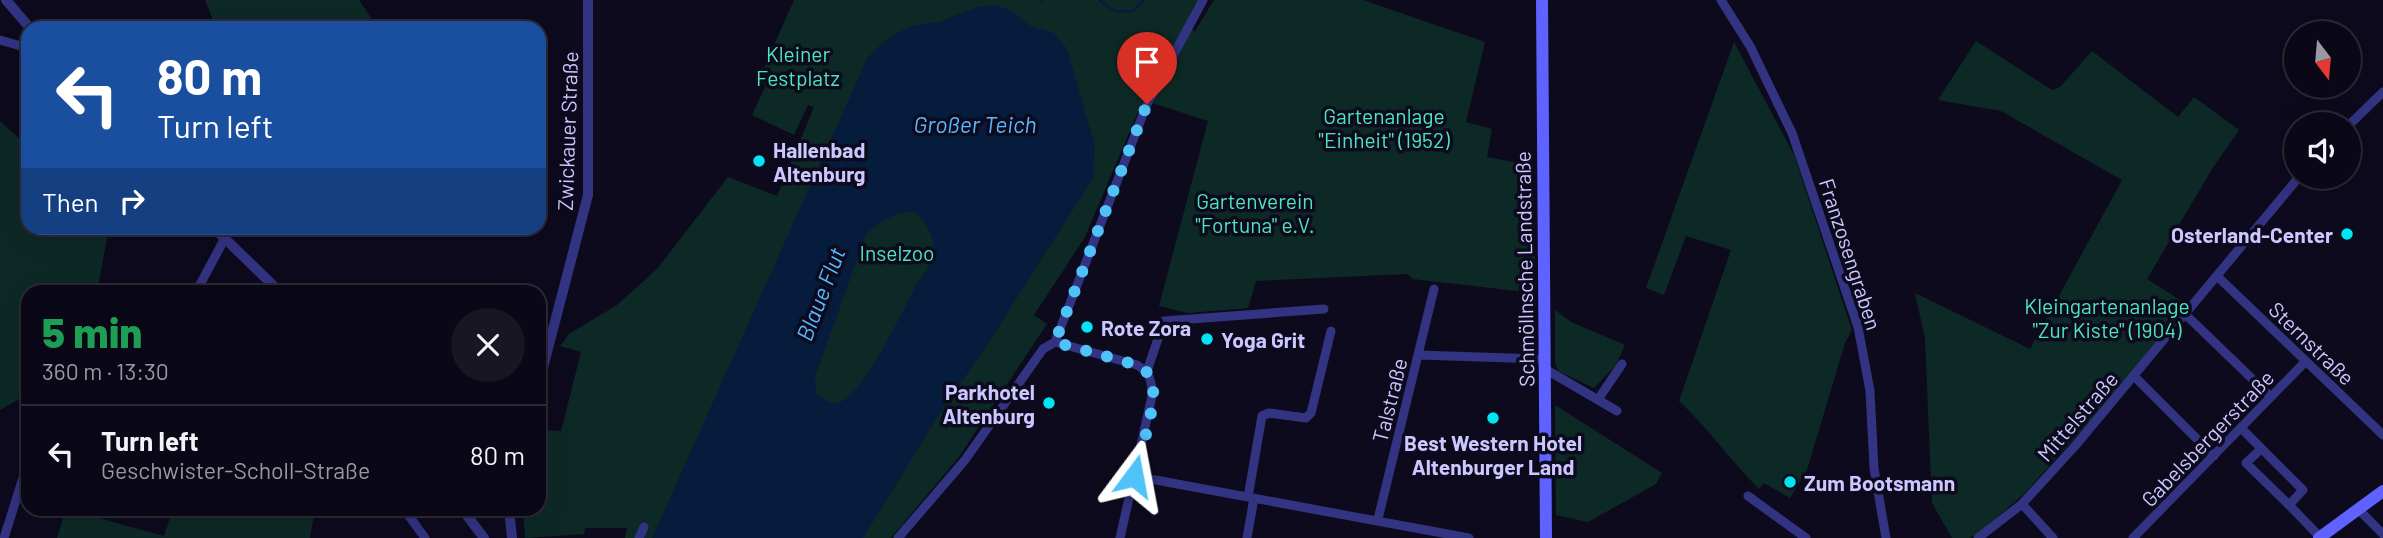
<!DOCTYPE html>
<meta charset="utf-8">
<style>
:root{--surface:#0a0816;--page:#181623;--text:#f1f3f6;--muted:#999aa1;--line:#2a2935}
body{margin:0;font-family:Barlow,sans-serif;background:var(--page);color:var(--text);height:100vh;display:flex;flex-direction:column;font-size:26px;white-space:nowrap}
*{box-sizing:border-box;margin:0}
p{font-size:23px;color:var(--muted)}
.icon{flex:none;width:38px;height:38px;fill:none;stroke:currentColor;stroke-width:2;stroke-linecap:round;stroke-linejoin:round}
.map{position:relative;flex:1;overflow:hidden}
.drawer{position:absolute;left:21px;top:285px;width:525px;height:231px;display:flex;flex-direction:column;background:var(--surface);border-radius:21px;box-shadow:0 7px 28px #0002,0 0 0 2px var(--line)}
.drawer>*{flex:none}
.banner{position:absolute;left:21px;top:21px;width:525px;height:214px;border-radius:21px;box-shadow:0 7px 28px #0002,0 0 0 2px var(--line);background:#1a4fa0;color:#fff;overflow:hidden}
.needle{width:46px;rotate:164deg}
.fabs{position:absolute;left:2284px;top:21px;display:grid;gap:14px}
.fabs a{display:grid;place-items:center;width:77px;height:77px;border-radius:50%;background:var(--surface);box-shadow:0 7px 28px #0002,0 0 0 2px var(--line);font-size:35px}
.pin{position:absolute;display:grid;place-items:center;width:60px;height:60px;color:#fff;margin:-72px -30px;border-radius:50% 50% 50% 0;rotate:-45deg;box-shadow:0 0 7px #0007}
.pin .icon{rotate:45deg}
.me{position:absolute;width:77px;margin:-38px;rotate:13deg;stroke-linejoin:round;filter:drop-shadow(0 0 5px #0008)}
.turn{display:flex;align-items:center;gap:24px;height:147px;padding:0 21px;font-size:32px}
.turn .icon{width:91px;height:91px;stroke-width:2.5}
.turn b{display:block;font-size:49px;line-height:60px}
.then{display:flex;align-items:center;height:66px;padding:0 21px;background:#0003;gap:14px;font-size:26px}
.round{display:grid;place-items:center;flex:none;width:74px;height:74px;border-radius:37px;background:var(--page)}
.headline{display:flex;align-items:center;justify-content:space-between;height:119px;padding:0 21px}
h1{font-size:42px;font-weight:800;line-height:52px;color:#1e9e55}
ul{padding:0;list-style:none}
li{display:flex;align-items:center;gap:21px;height:98px;padding:0 21px;border-top:2px solid var(--line)}
li div{flex:1}
li b{display:block;font-size:26px}
li em{font-style:normal}
.map>svg:first-child{display:block}
.green{fill:#0d2926}
.water{fill:#051c3c;fill-rule:evenodd}
.lines{fill:none;stroke-linecap:round;stroke-linejoin:round}
.stream{stroke:#051c3c;stroke-width:2.5}
.minor{stroke:#323381;stroke-width:9}
.tertiary{stroke:#323381;stroke-width:10}
.secondary{stroke:#5f62ff;stroke-width:12}
.route{stroke:#4fc3f7;stroke-width:12;stroke-dasharray:0 21.6}
.poi-dot{fill:#00e5f3;stroke:#0d0a1e;stroke-width:2.5}
.labels{text-anchor:middle;dominant-baseline:central;stroke-width:7;stroke-linejoin:round;paint-order:stroke}
.park-label{font-size:21px;fill:#4ce6b9;stroke:#0d0a1e}
.street-label{font-size:21px;fill:#ccc8ff;stroke:#0d0a1e}
.poi-label{font-size:21px;font-weight:bold;fill:#ccc8ff;stroke:#0d0a1e;text-anchor:start}
.water-label{font-size:23px;font-style:italic;fill:#56b8ff;stroke:#0d0a1e}
</style>
<div class="map">
<svg width="2383" height="538" viewBox="0 0 2383 538">
<rect width="100%" height="100%" fill="#0d0a1e"/>
<path class="green" d="M205,0H359L378,28H216Z
M794,0H1199L1186,25L1195,31L1214,0H1363L1485,42L1466,122L1492,129L1487,157L1524,164L1527,184L1534,198L1535,293L1413,279L1407,274L1256,281L1248,308L1188,313L1159,306L1208,121L1143,100L1085,237L1034,315L1047,324L959,457L891,538H625L627,528H585L584,534L525,538L523,509H539V447L545,430L561,431L581,352L560,346L569,334L617,305L657,269L728,177L777,196L814,107L808,105L794,135L752,115L766,85L758,81Z
M1976,41L2052,90L2060,87L2092,51L2178,117L2194,97L2239,130L2212,169L2147,279L2185,303L2131,376L2023,495L1979,533L1970,538H1952L1932,503L1925,339L1915,293L2030,349L2122,180L2001,111L1938,100Z
M1734,42L1794,155L1852,330L1845,343L1807,470L1790,498L1764,483L1759,489C1730,460 1708,428 1679,401L1731,250L1686,236L1664,295L1646,288Z
M0,121L28,147V228H109L97,292H28V394L0,410Z
M1555,310L1571,322L1625,345L1616,365L1594,388L1558,371L1555,363Z
M1555,405L1662,473L1656,484L1588,522L1556,515Z
M66,509L164,536L173,509H315L310,538H57Z"/>
<path class="water" d="M992,5L1009,9L1030,26L1054,33L1067,49L1095,146L1093,178L987,345L940,413L863,538H652L867,59C881,42 900,28 923,24C928,23 934,23 939,22C958,15 971,7 992,5ZM915,212C928,224 938,241 932,260C930,268 922,275 918,282C902,311 867,390 839,403H831L817,394L815,377L866,234C881,221 895,211 915,212Z
M892 252a8 8 0 1 1 16 0a8 8 0 1 1-16 0Z"/>
<g class="lines">
<path class="stream" d="M1099,0L1116,12L1133,11L1144,0
M1041,1L1042,0"/>
<path class="minor" d="M1721,0L1750,46L1792,133L1858,327L1870,391L1874,468L1886,538
M0,40L28,48
M2348,126L2383,92
M2217,276L2383,435
M196,292L225,238
M2185,314L2271,397
M1055,342L1147,104L1203,0
M1055,342L1137,365C1150,373 1152,380 1152,396L1120,538
M1418,355L1545,359
M1545,369L1617,411
M1147,371L1164,321L1324,309
M2135,377L2214,456
M1599,398L1622,364
M2241,428L2303,490L2289,505L2246,463L2261,449
M1134,476L1469,538
M1748,496L1806,538
M1248,497L1262,416L1269,413L1306,418L1311,413L1331,331
M2022,504L2053,538
M2289,505L2320,537
M404,509L425,538
M2358,509L2383,534
M1378,519L1434,289
M4,538L28,462
M639,538L644,527
M898,538L965,460L1043,349L1055,342
M1247,538L1254,498
M1978,538L2022,504L2075,446L2299,177
M2133,538L2305,362"/>
<path class="tertiary" d="M6,0L30,28
M214,228L280,292
M539,383L588,195V0
M462,509L484,538
M509,509L512,538"/>
<path class="secondary" d="M1542,0L1546,538
M2319,538L2383,491"/>
</g>
<g class="lines">
<path class="route" d="M1134,476C1140,454 1158,403 1152,381C1150,373 1144,370 1137,365L1055,342L1147,104"/>
</g>
<g class="poi-dot">
<circle cx="759" cy="161" r="7"/>
<circle cx="2347" cy="234" r="7"/>
<circle cx="1087" cy="327" r="7"/>
<circle cx="1207" cy="339" r="7"/>
<circle cx="1049" cy="403" r="7"/>
<circle cx="1493" cy="418" r="7"/>
<circle cx="1790" cy="482" r="7"/>
</g>
<g class="labels">
<g class="park-label">
<text x="798" y="53">Kleiner<tspan x="798" dy="24">Festplatz</tspan></text>
<text x="1384" y="115">Gartenanlage<tspan x="1384" dy="24">"Einheit" (1952)</tspan></text>
<text x="1255" y="200">Gartenverein<tspan x="1255" dy="24">"Fortuna" e.V.</tspan></text>
<text x="897" y="252">Inselzoo</text>
<text x="2107" y="305">Kleingartenanlage<tspan x="2107" dy="24">"Zur Kiste" (1904)</tspan></text>
</g>
<g class="street-label">
<text transform="translate(567 131) rotate(-88)">Zwickauer Straße</text>
<text transform="translate(1851 254) rotate(72)">Franzosengraben</text>
<text transform="translate(1524 269) rotate(-91)">Schmöllnsche Landstraße</text>
<text transform="translate(2312 343) rotate(44)">Sternstraße</text>
<text transform="translate(1389 400) rotate(-76)">Talstraße</text>
<text transform="translate(2077 416) rotate(-49)">Mittelstraße</text>
<text transform="translate(2207 438) rotate(-46)">Gabelsbergerstraße</text>
</g>
<g class="poi-label">
<text x="773" y="149">Hallenbad<tspan x="773" dy="24">Altenburg</tspan></text>
<text x="2333" y="234" text-anchor="end">Osterland-Center</text>
<text x="1101" y="327">Rote Zora</text>
<text x="1221" y="339">Yoga Grit</text>
<text x="1035" y="391" text-anchor="end">Parkhotel<tspan x="1035" dy="24">Altenburg</tspan></text>
<text x="1493" y="442" text-anchor="middle">Best Western Hotel<tspan x="1493" dy="24">Altenburger Land</tspan></text>
<text x="1804" y="482">Zum Bootsmann</text>
</g>
<g class="water-label">
<text x="975" y="124">Großer Teich</text>
<text transform="translate(820 294) rotate(-69)">Blaue Flut</text>
</g>
</g>
</svg>
<div class="fabs">
<a><svg class="needle" viewBox="-14 -14 28 28"><path d="M0-13l5 13h-10z" fill="#e53935"/><path d="M0 13l5-13h-10z" fill="#999aa1"/></svg></a>
<a><svg class="icon" aria-label="sound" viewBox="0 0 24 24"><path d="M4 9h4l5-4v14l-5-4H4zM17 9q2 3 0 6"/></svg></a>
</div>
<div class="pin" style="left:1147px;top:104px;background:#d93025"><svg class="icon" aria-label="arrive" viewBox="0 0 24 24"><path d="M6 21V4h12l-3 4 3 4H6"/></svg></div>
<svg class="me" style="left:1134px;top:476px" viewBox="-20 -20 40 40"><path d="M0-17L14 15 0 8-14 15z" fill="#4fc3f7" stroke="#fff" stroke-width="4"/></svg>
<div class="banner">
<div class="turn"><svg class="icon" aria-label="left" viewBox="0 0 24 24"><path d="M17 20v-9H6M10 6l-5 5 5 5"/></svg><div><b>80 m</b>Turn left</div></div>
<div class="then">Then<svg class="icon" aria-label="right" viewBox="0 0 24 24"><path d="M7 20v-9h11M14 6l5 5-5 5"/></svg></div>
</div>
<section class="drawer">
<div class="headline"><div><h1>5 min</h1><p>360 m · 13:30</p></div><a class="round"><svg class="icon" aria-label="close" viewBox="0 0 24 24"><path d="M6 6l12 12M18 6L6 18"/></svg></a></div>
<ul>
<li><svg class="icon" aria-label="left" viewBox="0 0 24 24"><path d="M17 20v-9H6M10 6l-5 5 5 5"/></svg><div><b>Turn left</b><p>Geschwister-Scholl-Straße</p></div><em>80 m</em></li>
</ul>
</section>
</div>
